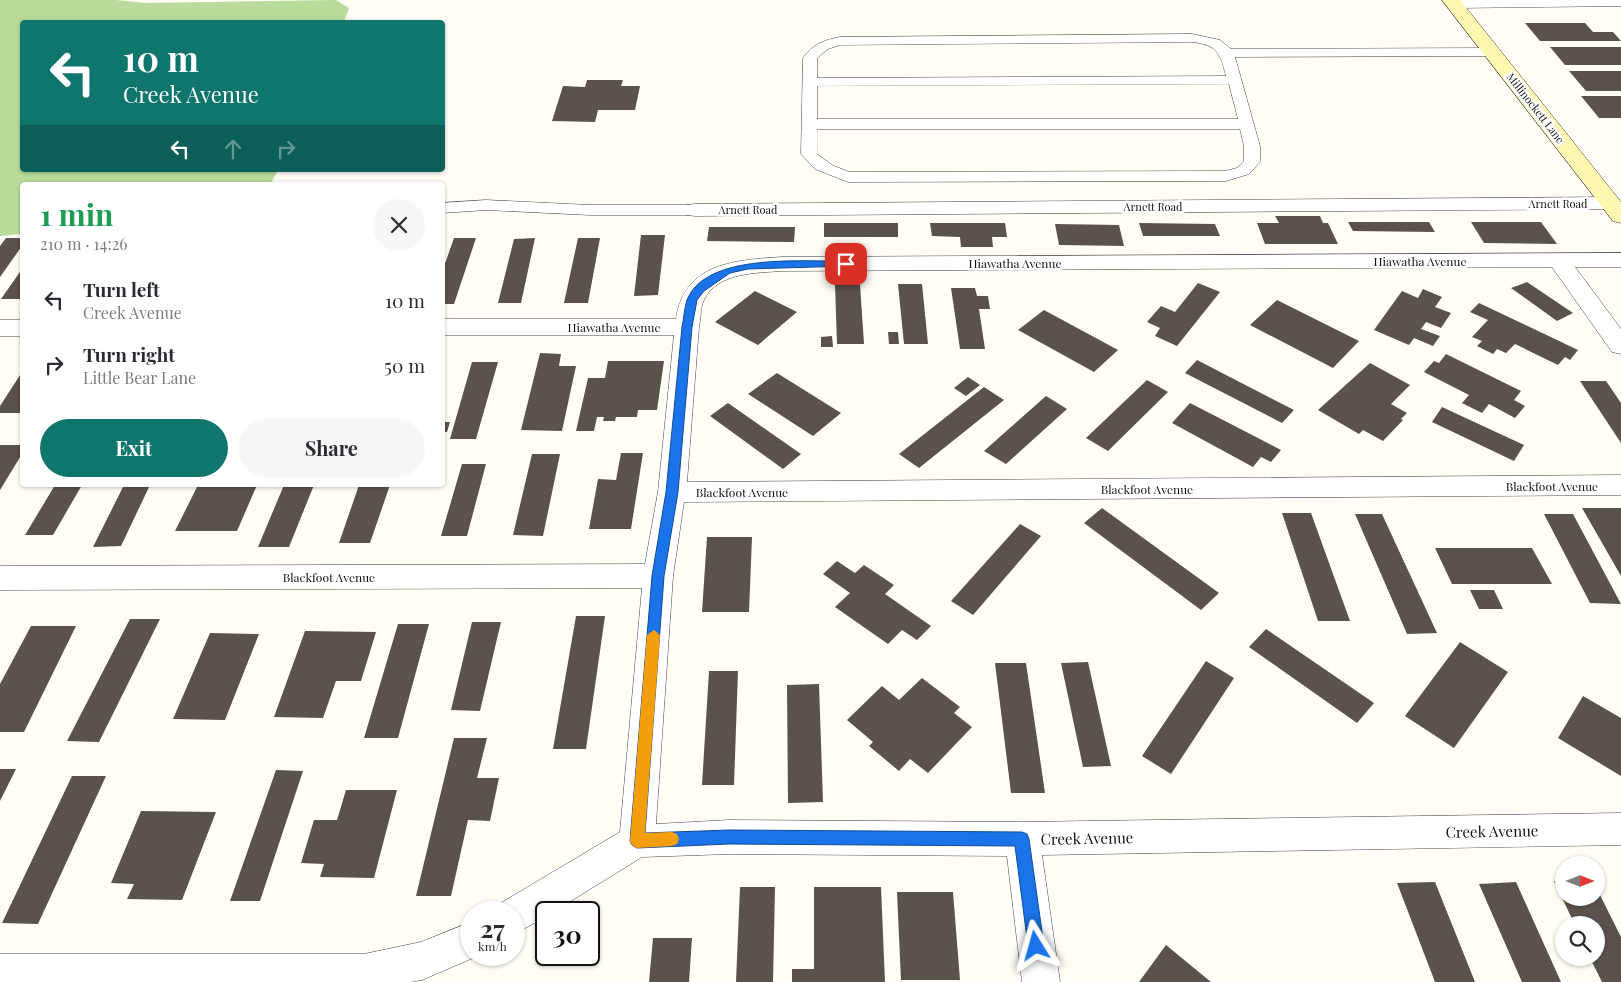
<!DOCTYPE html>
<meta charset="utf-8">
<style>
:root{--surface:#fff;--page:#f7f7f7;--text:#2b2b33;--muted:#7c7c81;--accent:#0f766e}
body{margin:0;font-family:"Playfair Display",serif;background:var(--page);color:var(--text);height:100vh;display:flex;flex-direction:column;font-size:19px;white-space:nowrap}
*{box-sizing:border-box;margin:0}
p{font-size:16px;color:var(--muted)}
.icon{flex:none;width:28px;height:28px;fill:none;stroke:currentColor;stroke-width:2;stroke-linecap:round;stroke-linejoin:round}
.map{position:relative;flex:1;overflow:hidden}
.panel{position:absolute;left:20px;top:182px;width:425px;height:305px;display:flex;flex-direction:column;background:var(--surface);border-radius:5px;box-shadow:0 1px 4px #0004}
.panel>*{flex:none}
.banner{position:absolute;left:20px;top:20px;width:425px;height:152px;border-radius:5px;box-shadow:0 1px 4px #0004;background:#0f766e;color:#fff;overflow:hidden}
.needle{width:32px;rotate:90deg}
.fabs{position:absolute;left:1555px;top:856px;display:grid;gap:10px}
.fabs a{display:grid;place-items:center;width:50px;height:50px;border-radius:50%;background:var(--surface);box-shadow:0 1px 4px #0004;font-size:25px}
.speed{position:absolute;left:460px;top:901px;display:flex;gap:10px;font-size:25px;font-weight:700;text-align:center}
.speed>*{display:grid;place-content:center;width:65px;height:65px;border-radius:50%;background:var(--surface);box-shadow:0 1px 4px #0004;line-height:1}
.speed small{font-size:12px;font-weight:400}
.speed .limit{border:2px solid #111;border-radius:8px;background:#fff;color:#111}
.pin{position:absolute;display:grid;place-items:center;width:42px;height:42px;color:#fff;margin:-21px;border-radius:10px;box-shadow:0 2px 8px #0006}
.me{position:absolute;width:55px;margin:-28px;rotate:352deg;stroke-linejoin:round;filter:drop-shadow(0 0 4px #0008)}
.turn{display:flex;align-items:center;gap:18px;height:105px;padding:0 20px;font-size:22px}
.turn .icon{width:65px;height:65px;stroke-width:2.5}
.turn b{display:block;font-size:35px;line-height:42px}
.lanes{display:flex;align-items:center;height:48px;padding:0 20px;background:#0003;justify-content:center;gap:25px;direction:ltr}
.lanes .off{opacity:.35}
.round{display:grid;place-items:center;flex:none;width:52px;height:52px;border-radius:26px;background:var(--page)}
.overview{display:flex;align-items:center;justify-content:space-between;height:85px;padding:0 20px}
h1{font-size:30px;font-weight:700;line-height:38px;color:#1e9e55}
.action{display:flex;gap:10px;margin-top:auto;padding:10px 20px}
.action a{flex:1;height:58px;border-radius:30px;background:var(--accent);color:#fff;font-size:20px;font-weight:700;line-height:58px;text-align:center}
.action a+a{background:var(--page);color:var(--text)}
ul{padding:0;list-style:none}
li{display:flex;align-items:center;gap:15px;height:65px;padding:0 20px}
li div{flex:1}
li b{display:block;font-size:19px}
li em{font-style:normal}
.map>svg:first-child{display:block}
.forest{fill:#b9dc9c}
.building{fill:#5a524d}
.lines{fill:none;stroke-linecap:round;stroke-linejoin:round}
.lane-casing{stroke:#444;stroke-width:1}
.street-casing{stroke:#444;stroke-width:1}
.secondary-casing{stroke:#333;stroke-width:1}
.lane{fill:#fff;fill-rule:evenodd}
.street{fill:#fff;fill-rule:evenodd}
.secondary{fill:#fff6b0;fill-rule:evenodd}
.route{fill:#1a73e8;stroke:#114b97}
.slow{fill:#f59e0b}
.labels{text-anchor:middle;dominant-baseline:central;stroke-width:5;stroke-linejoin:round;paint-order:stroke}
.far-street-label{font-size:11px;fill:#111;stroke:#fff}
.street-label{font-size:12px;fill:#111;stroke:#fff}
.near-street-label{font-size:15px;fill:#111;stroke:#fff}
</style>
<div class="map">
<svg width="1621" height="982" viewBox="0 0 1621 982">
<rect width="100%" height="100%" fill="#fffdf5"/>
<path class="forest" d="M0,0H116L145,3L336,0L349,8L344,22H22V170H278L270,185H22V234L0,236Z"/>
<path class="building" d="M1525,23H1585L1593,32H1613L1621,41H1540Z
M1550,47H1621V65H1565Z
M1569,71H1621V91H1586Z
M587,80H623L621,86H640L635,110H598L595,122L552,121L563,86L585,87Z
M1581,96H1621V118H1599Z
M1275,216H1320L1323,223H1328L1338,244H1265L1257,223H1279Z
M1348,222H1429L1435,232L1353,231Z
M1471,222H1541L1557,244L1484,243Z
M824,223H898V237H824Z
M930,223H1005L1007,237H992L993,247H961L960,237L932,236Z
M1139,223L1215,224L1220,236H1143Z
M1055,224L1119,225L1124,246L1059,245Z
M709,227H795L794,242L707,241Z
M641,235H665L658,295L634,296Z
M6,238H22V246L0,277V246Z
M454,238H476L454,304H442V272Z
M535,238L521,303H498L514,239Z
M578,238H600L588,303H564Z
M22,269V299H1Z
M1527,282L1573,313L1557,321L1511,288Z
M1198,283L1220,292L1177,346L1155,336L1160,328L1147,322L1161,306L1175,312Z
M835,284H860L864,344H837Z
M898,284H922L928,344H904Z
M951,288H975L977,296H988L990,309H979L985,349H960Z
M1423,289L1442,297L1435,307L1451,313L1441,328L1426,322L1421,329L1440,336L1433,346L1414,338L1409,345L1374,330L1402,291L1418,298Z
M755,291L797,312L758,345L715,322Z
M1277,300L1359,341L1333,368L1250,325Z
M1479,303L1578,350L1570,360L1565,357L1558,365L1515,344L1506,353L1497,349L1493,354L1477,346L1482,341L1472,337L1488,320L1470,312Z
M1044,310L1118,350L1094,372L1018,330Z
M888,332H898L899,344H889Z
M832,336L833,347H821V337Z
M540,353L561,354L559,366H576L562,431L521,430Z
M1446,354L1521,391L1514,400L1525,406L1515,418L1489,404L1482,413L1462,403L1469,395L1424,372L1434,361L1439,363Z
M1197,360L1294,410L1282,423L1185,373Z
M608,361H664L657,410H638L637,417H616L615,421H603L604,417H597L594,431H576L588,378H605Z
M472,362H498L476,439H450Z
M1370,363L1410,385L1391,404L1407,413L1401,419L1403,420L1383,441L1363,430L1359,434L1318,410Z
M22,372V413H0V406Z
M777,373L841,413L813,436L748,394Z
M968,377L980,385L966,396L954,388Z
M1147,380L1168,392L1108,451L1086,438Z
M1580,381H1606L1621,403V443Z
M984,387L1004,400L919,468L899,454Z
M1046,396L1067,409L1006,464L984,451Z
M728,403L801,454L783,469L710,416Z
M1190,403L1281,450L1271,462L1261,457L1253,467L1172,423Z
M1442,407L1524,445L1514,461L1432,422Z
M442,422H450L447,432H442Z
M0,445H22V454L0,490Z
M621,453H643L631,529H589L598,479L616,480Z
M532,454H560L543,536L513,535Z
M462,464H486L467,536H441Z
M55,485H82L53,535H25Z
M124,485H150L121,546L93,547Z
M198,485H257L237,531H175Z
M284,485H314L289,547H258Z
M359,485H390L370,543H339Z
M1102,508L1219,593L1201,610L1084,523Z
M1582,508H1621V576Z
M1282,513H1311L1350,621H1318Z
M1355,514H1382L1437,633L1407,634Z
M1544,514H1573L1621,604L1590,603Z
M1020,524L1041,536L973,615L951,601Z
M707,537H752L749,612H702Z
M1435,548H1532L1552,584H1452Z
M837,561L855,573L864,565L894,585L885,594L931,626L917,640L902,630L888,644L835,607L850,593L823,574Z
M1470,590H1494L1503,609H1479Z
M576,616H605L586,749H553Z
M130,619H160L99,742L67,741Z
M472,622H501L480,711L451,710Z
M398,624H429L398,738H364Z
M31,626H76L24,732H0V684Z
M1266,629L1374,703L1357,723L1249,647Z
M305,631L376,632L361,681H336L323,718L274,717Z
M210,633L259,634L225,720L173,719Z
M1460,642L1508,672L1454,748L1405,716Z
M1206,661L1234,678L1171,774L1142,756Z
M1088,662L1111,766L1083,767L1061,663Z
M995,663H1026L1045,793H1011Z
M709,671H738L734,785H702Z
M922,678L960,707L954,713L972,727L928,773L910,759L899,771L869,746L873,742L847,720L882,686L899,700Z
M819,684L823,802L788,803L787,685Z
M1583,696L1621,718V776L1558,738Z
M454,738H487L477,778H499L490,821L468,820L451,896H416Z
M0,769H16L0,801Z
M276,770L303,771L260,901H230Z
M72,776H106L38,924L2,923Z
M346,790H397L374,878L320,877L324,864L301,863L314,820H337Z
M141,811L216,812L182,900L127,899L134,884L111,883Z
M1554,881H1564V898H1596V887L1621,937V982H1602L1590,958H1596V925H1575Z
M1435,882L1475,982H1435L1397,883Z
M1516,882L1561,982H1522L1479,884Z
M740,887H775L773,982H736Z
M814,887H881L885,982H792V969H814Z
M897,892H953L960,980H901Z
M653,938H692L689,982H649Z
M1166,945L1211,982H1139Z"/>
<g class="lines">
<defs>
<path id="lane" d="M1192,34L1220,40L1231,49L1492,48L1499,52L1492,56L1235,57L1260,146V162L1249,174L1226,181L848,182L815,169L801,154L803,58C813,44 824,40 840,37ZM1192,42C1218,45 1220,53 1226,76L817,78V58L828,49L840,45ZM1229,84L1238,119H817V86ZM817,129H1240L1244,146V161L1237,168L1225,171L849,172L832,165L817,154Z
M486,200L590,205H695L701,206L703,210L701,214L695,215H590L486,210L442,213V203Z"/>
<path id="street" d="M1447,0H1621V6L1454,8L1448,7L1445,3Z
M1610,197L1618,198L1621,203L1618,208L1610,209L695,216L687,215L684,210L687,205L695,204Z
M1621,253V267H1575L1621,329V354L1612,352L1552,267L782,271C757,273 717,272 704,300C700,308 701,318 699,327L687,482L1621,475V495L684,502L673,576L656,824L729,820L1022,822L1621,813V845L1042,855L1060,982H1022L1007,856L729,854L642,857L553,912H546V917L514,934V912H497L501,903L620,832L642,588L0,590V566L645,564L658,492L674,335H442V319H676C684,263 735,260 782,257Z
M0,320H22V336H0Z
M471,922V955H480L422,980L411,982H0V954H364L421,942Z"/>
<path id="secondary" d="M1442,0H1460L1621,202V223L1613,221Z"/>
</defs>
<use href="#lane" class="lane-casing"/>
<use href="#street" class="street-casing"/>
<use href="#secondary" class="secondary-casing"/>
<use href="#lane" class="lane"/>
<use href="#street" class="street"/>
<use href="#secondary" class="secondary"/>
</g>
<path class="route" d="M846,261L850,262V266L748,269L730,273L704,291L697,300L692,327L678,492L664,576L645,833L729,830L1022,832L1027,834L1029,839L1044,946L1041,952L1036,954L1031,952L1028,946L1015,846L729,844L637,848L632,845L630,841L652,576L666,492L682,327C684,318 684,309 687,300C706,252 804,262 846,261Z"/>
<path class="slow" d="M654,630L660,635L645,833L672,832L677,834L679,839L677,844L672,846L637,848L632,845L630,841L647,635Z"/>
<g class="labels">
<g class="far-street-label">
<text transform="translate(1536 108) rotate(52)">Millinockett Lane</text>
<text x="1558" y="203">Arnett Road</text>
<text x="1153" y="206">Arnett Road</text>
<text x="748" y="209">Arnett Road</text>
</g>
<g class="street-label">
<text x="1420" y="261">Hiawatha Avenue</text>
<text x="1015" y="263">Hiawatha Avenue</text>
<text x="614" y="327">Hiawatha Avenue</text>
<text x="1552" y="486">Blackfoot Avenue</text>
<text x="1147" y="489">Blackfoot Avenue</text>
<text x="742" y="492">Blackfoot Avenue</text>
<text x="329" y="577">Blackfoot Avenue</text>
</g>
<g class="near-street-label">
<text transform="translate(1492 831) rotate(-1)">Creek Avenue</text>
<text transform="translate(1087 838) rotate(-1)">Creek Avenue</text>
</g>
</g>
</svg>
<div class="fabs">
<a><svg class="needle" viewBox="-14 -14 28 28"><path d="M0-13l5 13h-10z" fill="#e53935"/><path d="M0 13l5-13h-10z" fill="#7c7c81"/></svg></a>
<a><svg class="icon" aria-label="search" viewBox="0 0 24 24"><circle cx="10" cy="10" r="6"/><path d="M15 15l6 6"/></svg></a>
</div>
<div class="speed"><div>27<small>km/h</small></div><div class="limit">30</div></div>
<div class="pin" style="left:846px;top:264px;background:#d93025"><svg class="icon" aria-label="arrive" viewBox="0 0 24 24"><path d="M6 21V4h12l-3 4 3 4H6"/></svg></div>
<svg class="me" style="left:1036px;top:946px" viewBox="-20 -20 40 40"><path d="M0-17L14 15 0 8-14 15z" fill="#1a73e8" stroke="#fff" stroke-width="4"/></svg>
<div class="banner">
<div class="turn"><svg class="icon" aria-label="left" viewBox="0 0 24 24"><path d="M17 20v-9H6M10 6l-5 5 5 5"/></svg><div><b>10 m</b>Creek Avenue</div></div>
<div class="lanes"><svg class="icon" aria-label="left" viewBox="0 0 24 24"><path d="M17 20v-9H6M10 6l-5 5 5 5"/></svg><svg class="icon off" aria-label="ahead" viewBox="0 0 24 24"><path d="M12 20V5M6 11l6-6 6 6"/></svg><svg class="icon off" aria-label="right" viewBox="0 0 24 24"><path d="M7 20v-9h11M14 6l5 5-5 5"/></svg></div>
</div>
<section class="panel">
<div class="overview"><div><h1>1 min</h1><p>210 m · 14:26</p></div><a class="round"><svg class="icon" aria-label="close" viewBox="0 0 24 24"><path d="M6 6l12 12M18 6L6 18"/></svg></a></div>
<ul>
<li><svg class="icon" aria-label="left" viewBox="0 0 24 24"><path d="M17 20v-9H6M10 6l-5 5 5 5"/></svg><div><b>Turn left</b><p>Creek Avenue</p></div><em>10 m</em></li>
<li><svg class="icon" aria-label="right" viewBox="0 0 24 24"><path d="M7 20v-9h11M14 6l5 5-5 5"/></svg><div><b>Turn right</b><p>Little Bear Lane</p></div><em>50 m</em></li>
</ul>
<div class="action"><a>Exit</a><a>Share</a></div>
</section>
</div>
